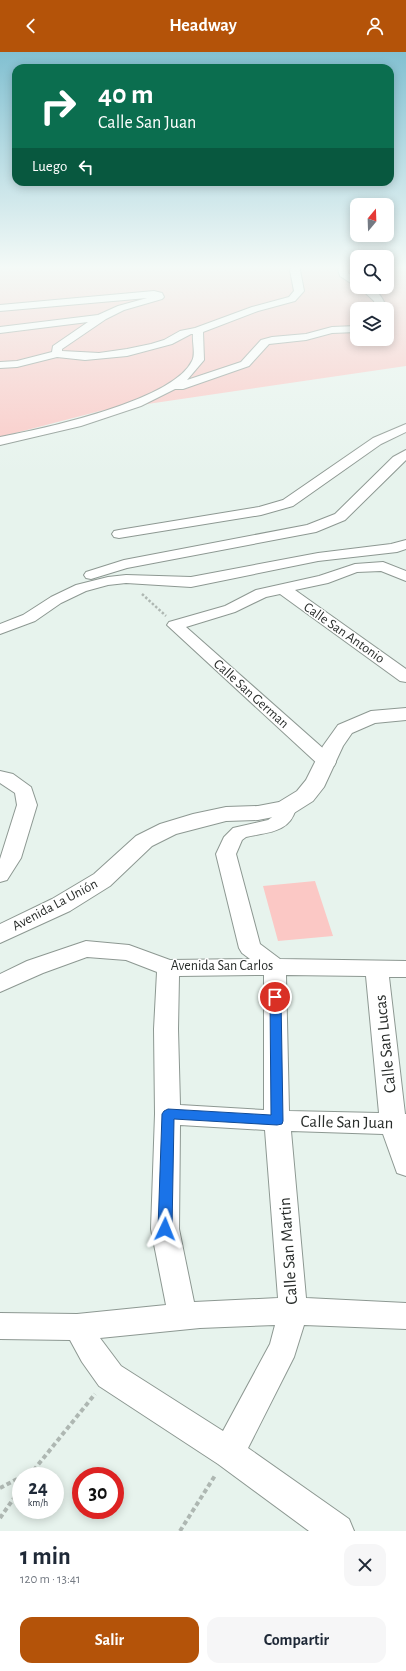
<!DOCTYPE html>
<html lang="es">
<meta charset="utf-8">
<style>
:root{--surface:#fff;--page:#f6f6f7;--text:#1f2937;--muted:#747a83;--accent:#b45309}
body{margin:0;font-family:"Alegreya Sans",sans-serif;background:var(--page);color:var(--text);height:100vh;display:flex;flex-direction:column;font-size:15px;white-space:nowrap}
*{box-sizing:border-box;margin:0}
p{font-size:13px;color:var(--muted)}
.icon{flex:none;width:22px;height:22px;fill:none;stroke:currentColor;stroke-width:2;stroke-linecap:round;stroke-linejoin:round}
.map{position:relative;height:1479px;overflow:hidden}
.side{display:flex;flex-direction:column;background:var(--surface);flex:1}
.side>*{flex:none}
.hud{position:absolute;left:12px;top:12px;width:382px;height:122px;border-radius:12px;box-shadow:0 2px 10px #0003;background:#0b6e4f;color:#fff;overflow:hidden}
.needle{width:26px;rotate:19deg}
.buttons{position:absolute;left:350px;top:146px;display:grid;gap:8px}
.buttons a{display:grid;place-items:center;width:44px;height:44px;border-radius:8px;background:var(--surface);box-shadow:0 2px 10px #0003;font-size:20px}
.speed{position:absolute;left:12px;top:1415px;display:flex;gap:8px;font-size:20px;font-weight:700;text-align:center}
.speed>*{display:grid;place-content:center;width:52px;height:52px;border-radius:50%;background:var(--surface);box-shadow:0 2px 10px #0003;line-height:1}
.speed small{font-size:10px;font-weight:400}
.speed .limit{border:6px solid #d22;background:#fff;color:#111}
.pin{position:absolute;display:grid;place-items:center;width:34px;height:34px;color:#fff;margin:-17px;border:2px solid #fff;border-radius:50%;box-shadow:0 1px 4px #0007}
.me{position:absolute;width:44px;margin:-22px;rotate:2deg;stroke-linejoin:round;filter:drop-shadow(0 0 3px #0008)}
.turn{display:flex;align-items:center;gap:14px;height:84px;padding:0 20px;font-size:18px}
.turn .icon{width:52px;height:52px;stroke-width:2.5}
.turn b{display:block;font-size:28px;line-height:34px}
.then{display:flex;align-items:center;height:38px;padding:0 20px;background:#0003;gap:8px;font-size:15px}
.round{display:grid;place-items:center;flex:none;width:42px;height:42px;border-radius:12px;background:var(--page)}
.overview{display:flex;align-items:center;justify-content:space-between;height:68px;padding:0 20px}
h1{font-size:24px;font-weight:600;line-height:30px}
.cta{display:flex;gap:8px;margin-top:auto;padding:8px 20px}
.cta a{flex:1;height:46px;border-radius:12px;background:var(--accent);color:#fff;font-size:16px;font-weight:600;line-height:46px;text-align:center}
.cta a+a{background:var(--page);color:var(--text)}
header{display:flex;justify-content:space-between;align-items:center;height:52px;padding:0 20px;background:var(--accent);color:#fff;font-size:18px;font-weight:600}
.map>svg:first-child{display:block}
.green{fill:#fbc8c5;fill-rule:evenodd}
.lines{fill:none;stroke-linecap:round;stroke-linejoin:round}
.street-casing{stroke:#8d9892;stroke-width:2}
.secondary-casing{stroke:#8d9892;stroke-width:2}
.path-far1{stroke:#aeb7b2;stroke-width:2.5;stroke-dasharray:2.5 2;stroke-linecap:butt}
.path{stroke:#aeb7b2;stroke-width:4;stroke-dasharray:4.5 3;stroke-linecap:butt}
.street{fill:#fff;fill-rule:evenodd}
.secondary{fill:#fff;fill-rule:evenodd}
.route{fill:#1a73e8;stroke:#114b97}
.labels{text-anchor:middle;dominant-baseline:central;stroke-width:3;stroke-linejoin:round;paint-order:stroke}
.street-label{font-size:14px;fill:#292d2b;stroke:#fff}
.near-street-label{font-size:17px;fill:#292d2b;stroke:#fff}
</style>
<header><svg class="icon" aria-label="back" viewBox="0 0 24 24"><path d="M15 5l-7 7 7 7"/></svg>Headway<svg class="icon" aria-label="person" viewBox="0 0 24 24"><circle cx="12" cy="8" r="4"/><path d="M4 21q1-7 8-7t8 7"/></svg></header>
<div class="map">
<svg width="406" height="1479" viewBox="0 0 406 1479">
<rect width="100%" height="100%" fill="#e7f3ed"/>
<path class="green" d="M0,214H357V235H387V214H406V314L100,359L0,385ZM357,257H387V287H357Z
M315,829L333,884L278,889L263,834Z"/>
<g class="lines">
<defs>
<path id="street" d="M293,214H302L300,218L304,239L295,249L258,259L203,280L204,308L187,328L241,310L261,288L272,285L306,282L332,275L357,274V280L332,281L306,288L269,292L249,314L183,337H175L141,354L81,374L0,393V385C42,377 173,349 192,309C196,302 192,290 193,282H191L172,292L127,304L85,308L57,305L17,315L0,316V310L17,309L52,300L53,294L88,270L0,281V275L98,263L118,254L147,246L0,259V253L154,239L162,241L164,245L162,247L124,258L106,267L62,297V299L99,301L127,297L151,292L164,288L180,279L195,276L252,255L289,245L294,239L290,218Z
M340,214H350L348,221L357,228V235L340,224L338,217Z
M359,235C362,235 367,234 370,235C378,238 385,249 386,257H376L374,249Z
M406,372V380L381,392L293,454L261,463L119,486L114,485L112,482L114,479L119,478L259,455L283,448L373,386Z
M406,398V408L345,468L316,480L127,516L91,527L86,526L84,523L86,520L124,508L307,473L335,462L393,405Z
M406,488V497L397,500L318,509L191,535L126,531L108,533L86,539L61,551L35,569L0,582V572L23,563L51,545L76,533L108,525L126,523L191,525L318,501L391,492Z
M383,510L406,519V529L381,519L357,520L328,531L295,538L406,617V630L400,629L280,542L266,545L235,560L186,575L334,706L336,710L334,714L327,716L320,714L167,573L169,570L225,554L256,538L319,524L355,512Z
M0,719L13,722L31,735L37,753L21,806L7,828L0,830V807L17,753L15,741L0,731Z
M286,750L293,752L296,756C290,781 268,780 246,785L242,788L236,802L260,892L280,907L406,909V925H389L405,1062H406V1124L397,1121L383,1082L291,1079L306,1246L406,1251V1277L304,1273L294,1305L248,1396L349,1467L354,1479H309L218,1412L99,1334L82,1310L70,1288L0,1287V1261L77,1262L166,1253L151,1177L155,1062L154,977L157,920L126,908L87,905L43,921L0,940V922L27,909L86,889L129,893L170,908L250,907L242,901L239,896L216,802L224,785L233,776L268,768L275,763L279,752ZM264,923V1058L180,1053L178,977L179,924ZM286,923L366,924L379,1061L289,1059ZM180,1073L265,1078L278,1246L194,1250L179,1177ZM275,1273L270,1292L223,1379L121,1314L100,1286L200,1276Z"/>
<path id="secondary" d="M406,656V668L375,671L352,681L343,694L324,735L313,749L294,761L258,768L226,769L176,782L152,794L110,834L70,859L0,891V872L52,847L94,822L136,784L160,772L193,762L226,755L258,754L279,750L297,739L306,728L323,694L338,673L371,659Z"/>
</defs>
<use href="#street" class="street-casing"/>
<use href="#secondary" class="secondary-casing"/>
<path class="path-far1" d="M142,542L166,564"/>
<path class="path" d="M23,1424L31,1420
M29,1424L95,1342
M0,1436L21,1425
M0,1466L21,1436
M180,1479L216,1422"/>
<use href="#street" class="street"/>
<use href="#secondary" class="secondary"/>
</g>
<linearGradient id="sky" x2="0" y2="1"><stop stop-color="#82c0d1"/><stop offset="0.51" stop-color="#f4faf7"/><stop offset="1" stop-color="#f4faf7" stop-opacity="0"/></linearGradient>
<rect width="406" height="422" fill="url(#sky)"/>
<path class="route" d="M275,941L281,945L283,1069L282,1072L277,1073L174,1067L172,1177L170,1181L165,1183L160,1181L158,1177L162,1062L164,1059L168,1057L271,1063L270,945Z"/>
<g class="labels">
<g class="street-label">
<text transform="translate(344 581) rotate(35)">Calle San Antonio</text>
<text transform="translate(251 642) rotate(42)">Calle San German</text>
<text transform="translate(55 853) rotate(-28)">Avenida La Unión</text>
<text x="222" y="914">Avenida San Carlos</text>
</g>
<g class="near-street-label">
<text transform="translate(385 992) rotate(-96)">Calle San Lucas</text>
<text transform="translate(347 1070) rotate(1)">Calle San Juan</text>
<text transform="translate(288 1199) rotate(-94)">Calle San Martin</text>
</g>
</g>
</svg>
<div class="buttons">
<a><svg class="needle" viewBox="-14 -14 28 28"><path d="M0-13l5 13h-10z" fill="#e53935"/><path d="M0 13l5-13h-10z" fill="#747a83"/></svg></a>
<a><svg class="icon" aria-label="search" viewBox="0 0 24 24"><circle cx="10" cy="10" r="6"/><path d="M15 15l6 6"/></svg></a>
<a><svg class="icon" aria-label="layers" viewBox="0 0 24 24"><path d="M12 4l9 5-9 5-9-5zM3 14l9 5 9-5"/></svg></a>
</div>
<div class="speed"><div>24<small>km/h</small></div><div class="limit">30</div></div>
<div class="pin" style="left:275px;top:945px;background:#d93025"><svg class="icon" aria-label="arrive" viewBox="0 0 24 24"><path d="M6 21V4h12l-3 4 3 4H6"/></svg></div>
<svg class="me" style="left:165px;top:1177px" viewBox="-20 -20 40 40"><path d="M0-17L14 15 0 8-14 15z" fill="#1a73e8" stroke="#fff" stroke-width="4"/></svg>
<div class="hud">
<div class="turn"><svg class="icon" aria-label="right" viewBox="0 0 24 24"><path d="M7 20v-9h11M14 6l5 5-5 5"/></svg><div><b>40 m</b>Calle San Juan</div></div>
<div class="then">Luego<svg class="icon" aria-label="left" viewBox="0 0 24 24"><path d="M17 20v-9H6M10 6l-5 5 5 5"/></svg></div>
</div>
</div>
<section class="side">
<div class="overview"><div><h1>1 min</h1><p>120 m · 13:41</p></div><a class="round"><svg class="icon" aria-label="close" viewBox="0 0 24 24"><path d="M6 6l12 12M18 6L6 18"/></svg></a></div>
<div class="cta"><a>Salir</a><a>Compartir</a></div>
</section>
